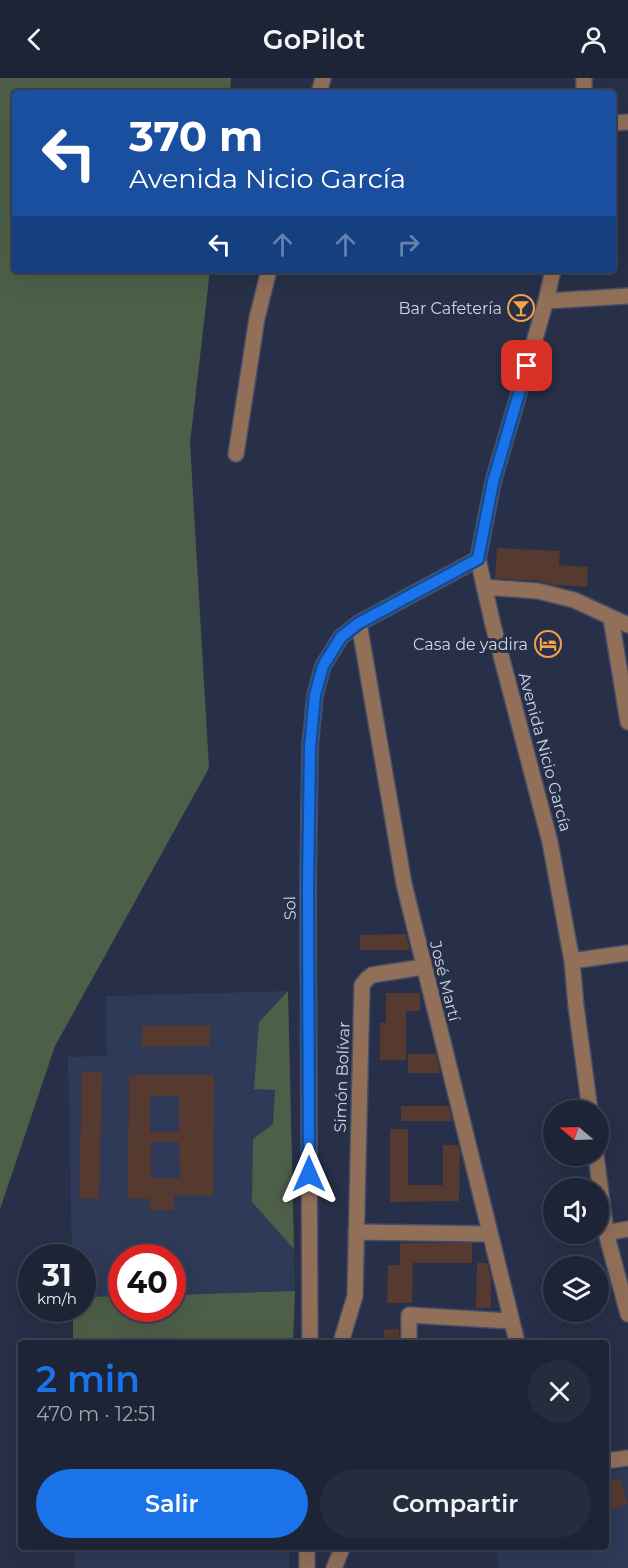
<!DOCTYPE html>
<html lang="es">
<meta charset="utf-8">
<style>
:root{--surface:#1d2436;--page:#252c3e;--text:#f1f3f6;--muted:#a0a4ad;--line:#3b4151;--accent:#1a73e8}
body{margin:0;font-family:Montserrat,sans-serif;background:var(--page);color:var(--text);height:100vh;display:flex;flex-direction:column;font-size:22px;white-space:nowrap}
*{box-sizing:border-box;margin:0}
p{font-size:20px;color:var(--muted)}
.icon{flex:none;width:33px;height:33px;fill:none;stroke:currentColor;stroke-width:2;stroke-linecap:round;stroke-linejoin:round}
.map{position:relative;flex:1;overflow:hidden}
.details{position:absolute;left:18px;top:1262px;width:591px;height:210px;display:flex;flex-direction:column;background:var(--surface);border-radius:6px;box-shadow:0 6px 24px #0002,0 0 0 2px var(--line)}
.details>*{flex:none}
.hud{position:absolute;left:12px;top:12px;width:604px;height:183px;border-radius:6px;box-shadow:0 6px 24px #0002,0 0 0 2px var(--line);background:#1a4fa0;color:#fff;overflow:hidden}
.needle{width:39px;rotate:289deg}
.fabs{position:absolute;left:543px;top:1022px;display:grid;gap:12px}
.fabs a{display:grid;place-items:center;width:66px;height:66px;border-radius:50%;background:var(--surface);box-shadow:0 6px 24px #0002,0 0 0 2px var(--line);font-size:30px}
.speed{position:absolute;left:18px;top:1166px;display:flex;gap:12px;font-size:30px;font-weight:700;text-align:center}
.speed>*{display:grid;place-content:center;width:78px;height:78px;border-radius:50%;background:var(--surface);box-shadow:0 6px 24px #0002,0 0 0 2px var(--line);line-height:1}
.speed small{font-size:15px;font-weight:400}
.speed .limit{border:9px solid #d22;background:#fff;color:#111}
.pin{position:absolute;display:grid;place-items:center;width:51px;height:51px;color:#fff;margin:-26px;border-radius:12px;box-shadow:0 3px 9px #0006}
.me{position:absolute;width:66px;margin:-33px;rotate:0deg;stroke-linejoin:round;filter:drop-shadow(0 0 4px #0008)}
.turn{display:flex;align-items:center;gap:21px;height:126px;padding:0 18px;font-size:27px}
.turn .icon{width:78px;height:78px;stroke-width:2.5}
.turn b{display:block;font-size:42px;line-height:51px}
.lanes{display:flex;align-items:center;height:57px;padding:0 18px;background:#0003;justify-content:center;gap:30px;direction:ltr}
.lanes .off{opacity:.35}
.round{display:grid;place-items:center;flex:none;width:63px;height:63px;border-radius:32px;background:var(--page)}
.headline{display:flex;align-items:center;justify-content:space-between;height:102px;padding:0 18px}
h1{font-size:36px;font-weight:600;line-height:45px;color:var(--accent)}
.action{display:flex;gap:12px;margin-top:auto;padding:12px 18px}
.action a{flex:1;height:69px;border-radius:36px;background:var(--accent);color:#fff;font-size:24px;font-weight:600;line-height:69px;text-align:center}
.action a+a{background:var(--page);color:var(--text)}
header{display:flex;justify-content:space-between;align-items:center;height:78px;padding:0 18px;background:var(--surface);font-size:27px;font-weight:600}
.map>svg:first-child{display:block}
.built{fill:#2f3a58}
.green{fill:#4e5f49}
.building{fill:#56392f;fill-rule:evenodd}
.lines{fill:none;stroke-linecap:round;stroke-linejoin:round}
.minor-casing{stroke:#454e64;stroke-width:18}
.minor{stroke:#916f59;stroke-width:15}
.route-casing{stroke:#114b97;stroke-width:15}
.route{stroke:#1a73e8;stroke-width:10}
.labels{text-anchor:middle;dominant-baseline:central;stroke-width:6;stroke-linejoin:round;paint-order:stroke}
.poi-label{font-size:16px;fill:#ced4e3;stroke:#273048;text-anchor:end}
.street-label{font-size:16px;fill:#ced4e3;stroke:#273048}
</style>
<header><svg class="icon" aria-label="back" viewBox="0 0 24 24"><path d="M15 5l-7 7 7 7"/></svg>GoPilot<svg class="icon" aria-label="person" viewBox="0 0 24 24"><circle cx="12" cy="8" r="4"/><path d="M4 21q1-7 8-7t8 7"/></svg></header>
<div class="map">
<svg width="628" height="1490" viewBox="0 0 628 1490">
<rect width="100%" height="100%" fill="#273048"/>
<path class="built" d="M288,913L295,1213L173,1217L172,1179H122L121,1218L83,1219L82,1179H72L68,979L107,978L106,918Z
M628,1391V1490H498L497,1469L606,1468V1393Z
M74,1469H289V1490H74Z"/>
<path class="green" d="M0,0H231L230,15H15V192H210L190,365L209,690L55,968L0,1131Z
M288,913L294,1171L252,1124L253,1061L273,1046L275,1012L254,1011L259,944Z
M295,1213L293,1264H73V1230H82L83,1219L121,1218L122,1230H172L173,1217Z"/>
<path class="building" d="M497,470L560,473L559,487L588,489L587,509L554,507L539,503L495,500Z
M406,856L410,872H360V857Z
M386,915H420V933H406V982H380V945H386Z
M210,947V968L142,969V948Z
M408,976H436L440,995H408Z
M82,994L102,995L99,1121L79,1120Z
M129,997H214L213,1118L174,1117V1132H150V1121L128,1120ZM150,1018H179V1054H150ZM151,1064H179L180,1100H151Z
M401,1028H449L452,1043H401Z
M390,1051H408V1107H443V1067H458L460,1073L459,1123L390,1124Z
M400,1165H472V1185H413L412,1225H387L388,1187H400Z
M477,1185H487L491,1200V1230H476Z
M399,1251V1264H383L384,1252Z
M620,1400L628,1426L606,1433V1404Z"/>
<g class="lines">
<defs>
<path id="minor" d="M584,0V15
M319,15L323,0
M614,45L628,44
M553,192L546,223L493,404L478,481L493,547L550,764L572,883L576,928L590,1032
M546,223L628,218
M236,376L257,240L269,192
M484,509L538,513L574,522L628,547
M611,540L628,644
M359,545L404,806L517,1264
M572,883L628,875
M596,1077L606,1155L628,1236
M356,1154L490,1156
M606,1155L628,1151
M310,1264L308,811L310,669L315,617L323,588L341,559L359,545L478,481
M341,1264L355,1218L362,907L367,901L372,897L423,889
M409,1264V1237L511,1243
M606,1383L628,1380
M307,1490V1468
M334,1490L343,1468"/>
</defs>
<use href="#minor" class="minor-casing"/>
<use href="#minor" class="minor"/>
</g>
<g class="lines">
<defs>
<path id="route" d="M309,1096L308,811L310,669L315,617L323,588L341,559L359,545L478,481L493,404L527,288"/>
</defs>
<use href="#route" class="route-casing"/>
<use href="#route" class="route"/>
</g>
<defs>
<symbol id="bar-ring" viewBox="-11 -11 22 22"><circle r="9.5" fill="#273048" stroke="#f6a247" stroke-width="1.5"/><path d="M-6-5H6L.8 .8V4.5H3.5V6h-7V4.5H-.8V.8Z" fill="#f6a247"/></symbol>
<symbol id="hotel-ring" viewBox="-11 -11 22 22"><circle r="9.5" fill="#273048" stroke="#f6a247" stroke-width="1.5"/><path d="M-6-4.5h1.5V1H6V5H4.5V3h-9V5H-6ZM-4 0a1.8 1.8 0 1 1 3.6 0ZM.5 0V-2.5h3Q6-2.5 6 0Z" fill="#f6a247"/></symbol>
</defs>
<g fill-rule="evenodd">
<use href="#bar-ring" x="506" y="215" width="30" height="30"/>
<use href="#hotel-ring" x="533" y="551" width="30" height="30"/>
</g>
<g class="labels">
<g class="poi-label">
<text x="502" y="230">Bar Cafetería</text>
<text x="528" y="566">Casa de yadira</text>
</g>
<g class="street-label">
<text transform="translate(545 674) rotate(75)">Avenida Nicio García</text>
<text transform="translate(290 830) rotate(-91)">Sol</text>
<text transform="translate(445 903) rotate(76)">José Martí</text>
<text transform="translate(342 999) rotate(-88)">Simón Bolívar</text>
</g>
</g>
</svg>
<div class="fabs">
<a><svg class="needle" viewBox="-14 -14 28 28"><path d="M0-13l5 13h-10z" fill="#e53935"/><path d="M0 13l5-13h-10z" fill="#a0a4ad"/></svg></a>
<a><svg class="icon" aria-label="sound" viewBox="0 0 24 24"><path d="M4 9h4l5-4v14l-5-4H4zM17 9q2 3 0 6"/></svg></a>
<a><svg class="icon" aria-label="layers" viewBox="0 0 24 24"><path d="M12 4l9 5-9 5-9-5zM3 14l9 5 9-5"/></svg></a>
</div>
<div class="speed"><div>31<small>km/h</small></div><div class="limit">40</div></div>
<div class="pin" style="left:527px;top:288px;background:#d93025"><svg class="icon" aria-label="arrive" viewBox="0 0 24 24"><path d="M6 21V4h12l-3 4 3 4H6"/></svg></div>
<svg class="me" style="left:309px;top:1096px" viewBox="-20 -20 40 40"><path d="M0-17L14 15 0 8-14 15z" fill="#1a73e8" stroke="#fff" stroke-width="4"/></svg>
<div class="hud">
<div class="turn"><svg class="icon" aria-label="left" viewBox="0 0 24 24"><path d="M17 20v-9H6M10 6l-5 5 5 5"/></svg><div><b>370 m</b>Avenida Nicio García</div></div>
<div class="lanes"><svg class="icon" aria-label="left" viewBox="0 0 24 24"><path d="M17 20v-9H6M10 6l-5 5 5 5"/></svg><svg class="icon off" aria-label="ahead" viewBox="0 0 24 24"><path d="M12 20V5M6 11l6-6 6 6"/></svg><svg class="icon off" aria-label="ahead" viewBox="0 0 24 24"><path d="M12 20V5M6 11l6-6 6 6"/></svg><svg class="icon off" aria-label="right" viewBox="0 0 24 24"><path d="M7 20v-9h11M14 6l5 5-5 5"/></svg></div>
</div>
<section class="details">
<div class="headline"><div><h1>2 min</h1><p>470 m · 12:51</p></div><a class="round"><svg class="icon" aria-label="close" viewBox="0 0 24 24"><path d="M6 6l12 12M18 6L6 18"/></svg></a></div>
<div class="action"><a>Salir</a><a>Compartir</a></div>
</section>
</div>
